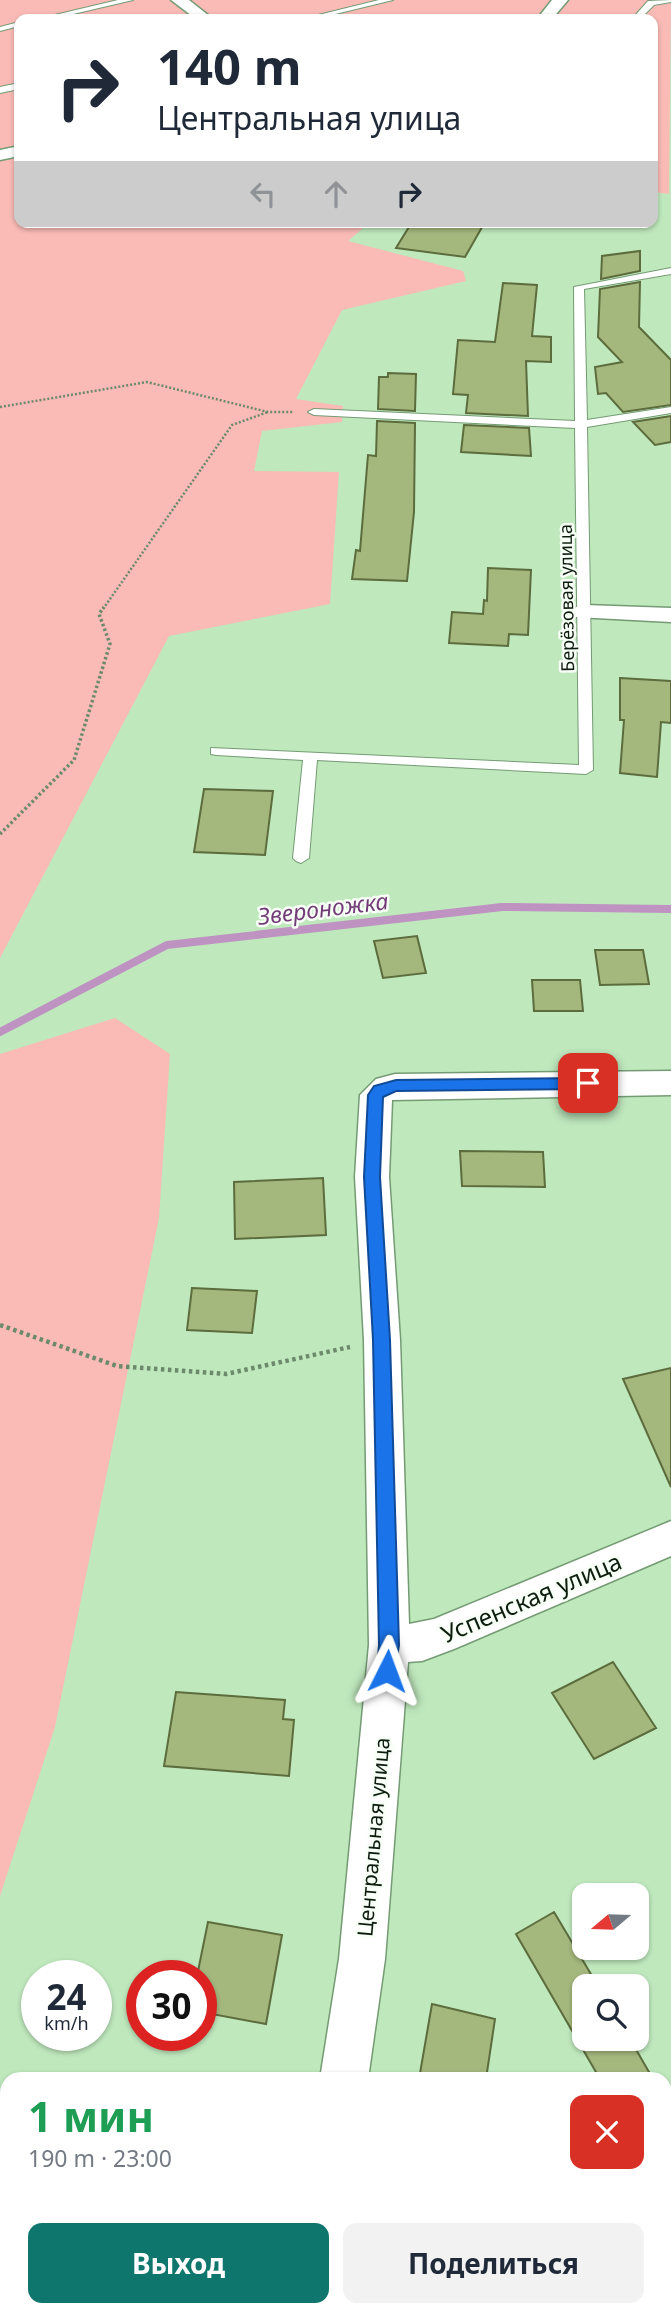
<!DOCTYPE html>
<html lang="ru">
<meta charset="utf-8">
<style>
:root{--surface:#fff;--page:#f2f2f3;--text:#1f2937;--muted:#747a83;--accent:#0f766e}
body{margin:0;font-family:"Noto Sans",sans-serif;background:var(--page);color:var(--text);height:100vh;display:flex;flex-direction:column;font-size:26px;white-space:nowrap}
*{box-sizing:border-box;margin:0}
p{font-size:23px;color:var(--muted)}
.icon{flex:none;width:38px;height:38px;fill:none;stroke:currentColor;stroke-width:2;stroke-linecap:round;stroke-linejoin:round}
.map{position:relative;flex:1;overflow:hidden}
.drawer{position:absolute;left:0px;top:2072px;width:672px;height:245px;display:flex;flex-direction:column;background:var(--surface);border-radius:21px 21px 0 0;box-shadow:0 2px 5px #0004}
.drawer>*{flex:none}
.hud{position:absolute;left:14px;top:14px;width:644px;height:214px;border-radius:14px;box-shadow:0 2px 5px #0004;background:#fff;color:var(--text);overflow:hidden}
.needle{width:46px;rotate:251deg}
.buttons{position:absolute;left:572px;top:1883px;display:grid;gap:14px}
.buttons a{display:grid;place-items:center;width:77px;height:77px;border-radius:14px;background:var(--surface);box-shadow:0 2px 5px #0004;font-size:35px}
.speed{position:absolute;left:21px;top:1960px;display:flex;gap:14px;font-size:35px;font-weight:700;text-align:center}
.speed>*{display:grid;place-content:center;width:91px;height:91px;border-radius:50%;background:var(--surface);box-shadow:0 2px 5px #0004;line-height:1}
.speed small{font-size:18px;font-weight:400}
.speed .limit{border:10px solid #d22;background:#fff;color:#111}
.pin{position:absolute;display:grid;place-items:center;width:60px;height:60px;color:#fff;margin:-30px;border-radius:14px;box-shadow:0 4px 10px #0006}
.me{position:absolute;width:77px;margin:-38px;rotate:3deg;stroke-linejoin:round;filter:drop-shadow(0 0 5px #0008)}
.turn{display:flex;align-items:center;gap:24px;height:147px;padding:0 28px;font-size:32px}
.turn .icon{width:91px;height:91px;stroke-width:2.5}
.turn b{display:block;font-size:49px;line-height:60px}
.lanes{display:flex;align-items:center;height:66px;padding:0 28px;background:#0003;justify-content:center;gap:35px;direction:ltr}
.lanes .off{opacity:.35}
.round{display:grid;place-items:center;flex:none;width:74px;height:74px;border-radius:14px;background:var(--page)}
.summary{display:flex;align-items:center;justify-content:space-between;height:119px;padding:0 28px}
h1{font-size:42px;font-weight:700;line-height:52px;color:#1e9e55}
.primary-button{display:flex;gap:14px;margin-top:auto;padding:14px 28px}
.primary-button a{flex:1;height:80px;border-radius:14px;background:var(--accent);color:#fff;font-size:28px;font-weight:700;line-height:80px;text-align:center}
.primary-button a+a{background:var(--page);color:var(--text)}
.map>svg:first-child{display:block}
.green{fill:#fabbb6}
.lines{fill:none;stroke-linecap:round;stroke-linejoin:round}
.stream{stroke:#be92c1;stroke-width:8}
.building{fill:#a4b87e;stroke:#5c6c3c;stroke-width:2}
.lane-casing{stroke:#749b73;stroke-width:2}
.street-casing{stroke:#749b73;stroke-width:3}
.path-far2{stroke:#6c8a6b;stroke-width:2.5;stroke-dasharray:2 2;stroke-linecap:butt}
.path-far1{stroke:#6c8a6b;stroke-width:3.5;stroke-dasharray:2.5 2.5;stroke-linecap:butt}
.path{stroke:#6c8a6b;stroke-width:4.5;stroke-dasharray:3.5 3.5;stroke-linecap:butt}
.lane{fill:#fff;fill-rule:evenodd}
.street{fill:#fff;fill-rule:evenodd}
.route{fill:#1a73e8;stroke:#114b97;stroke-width:2}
.labels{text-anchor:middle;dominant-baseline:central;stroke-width:5;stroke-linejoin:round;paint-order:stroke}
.far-street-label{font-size:18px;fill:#0d1d0d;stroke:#f7fff6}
.street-label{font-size:21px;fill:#0d1d0d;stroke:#f7fff6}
.water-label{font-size:23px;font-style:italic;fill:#733c78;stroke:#f7fff6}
.near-street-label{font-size:24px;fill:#0d1d0d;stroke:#f7fff6}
</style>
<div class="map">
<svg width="671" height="2317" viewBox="0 0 671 2317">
<rect width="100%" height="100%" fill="#bfe8bd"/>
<path class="green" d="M0,0H671L669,194L653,192V19H19V222H370L348,241L463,271L466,281L342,310L296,399L343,406L342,422L262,431L254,471L339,472L330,604L169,636L0,958Z
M115,1018L170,1054L159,1218L55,1727L0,1896V1054Z"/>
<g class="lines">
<path class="stream" d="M0,1032L167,945L502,907L671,909"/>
</g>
<path class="building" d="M412,222H485L465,257L396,248Z
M640,251V271L601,279L602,256Z
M640,282L639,327L671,360V405L623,412L606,393L598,394L595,367L622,362L598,337L600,289Z
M503,283L537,285L532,336L551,337V362L526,361L528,416L466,413L468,395L453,394L458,340L495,342Z
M388,373L416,374L415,411L378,409L379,377H388Z
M671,416V442L655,445L633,422Z
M377,421L415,423L414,512L407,581L352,579L356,550L360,551L368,455L376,456Z
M464,425L529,428L531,456L461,452Z
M488,568L531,570L528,635L509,634L508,646L449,643L452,612L483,614L484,600L487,601Z
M620,678L671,681V723L661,722L657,777L620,773L624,720H620Z
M204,789L273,791L265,855L194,852Z
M417,936L426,973L383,978L374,941Z
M595,950H643L649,984L600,985Z
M532,980H580L583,1011H534Z
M460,1151L543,1152L545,1187L462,1186Z
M323,1178L326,1235L235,1239L234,1182Z
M192,1288L257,1291L252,1333L187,1330Z
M671,1368V1487L623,1379Z
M613,1662L656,1728L594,1759L552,1693Z
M176,1692L285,1700L283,1719L294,1720L289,1776L164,1766Z
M554,1912L598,1986H584V2039H630L653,2079H600L516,1934Z
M208,1922L282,1935L266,2024L201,2012V1976H197Z
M432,2004L495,2019L486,2079H419Z"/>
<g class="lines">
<defs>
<path id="lane" d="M118,0H133L52,19H38Z
M379,0H393L315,19H302Z
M671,0V2L654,5L640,19H632L648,1Z
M19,22V26L0,31V27Z
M19,83V89L0,93V87Z
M671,268V274L584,289L587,420L671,407V413L587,427L593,770L586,774L317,760L309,858L301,863L296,861L293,858L303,760L216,755L211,754V748L579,765L575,428L314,415L308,412L314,409L575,421L574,287Z"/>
<path id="street" d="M171,0H189L213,19H196Z
M552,0H568L552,19H537Z
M19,146V156L0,160V150Z
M585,605L671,608V622L576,617L573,612L576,607Z
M671,1071V1095L392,1100L389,1177L400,1340L409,1624L434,1619L671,1521V1556L454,1649L422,1661L408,1662L385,1959L368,2079H320L339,1959L369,1645L364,1340L355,1177L360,1095L376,1079L395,1074Z
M671,2202V2254L665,2256V2204Z
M271,2310H326L323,2317H268Z
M348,2310H429L432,2317H351Z
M511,2310H575L572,2317H508Z"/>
</defs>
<use href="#lane" class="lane-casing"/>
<use href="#street" class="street-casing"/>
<path class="path-far2" d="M0,407L147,382L268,412H294
M103,609L232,425L268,412"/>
<path class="path-far1" d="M0,834L74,760L110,644L99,614L104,607"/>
<path class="path" d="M0,1325L117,1366L226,1374L350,1347"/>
<use href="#lane" class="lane"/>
<use href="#street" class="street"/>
</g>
<path class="route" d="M588,1078L596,1083L588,1089L396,1091L383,1097L380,1177L390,1340L399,1645L394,1677L387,1680L380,1677L377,1671L379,1645L373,1340L364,1177L368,1095L374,1086L396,1080Z"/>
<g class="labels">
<g class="far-street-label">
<text transform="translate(566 598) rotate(-91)">Берёзовая улица</text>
</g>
<g class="street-label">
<text transform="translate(373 1837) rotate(-85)">Центральная улица</text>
</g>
<g class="water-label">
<text transform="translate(323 908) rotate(-7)">Звероножка</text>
</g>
<g class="near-street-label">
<text transform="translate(531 1597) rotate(-23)">Успенская улица</text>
</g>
</g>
</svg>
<div class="buttons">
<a><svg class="needle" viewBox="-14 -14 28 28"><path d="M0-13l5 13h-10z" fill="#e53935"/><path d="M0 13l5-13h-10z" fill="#747a83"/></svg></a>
<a><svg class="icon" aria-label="search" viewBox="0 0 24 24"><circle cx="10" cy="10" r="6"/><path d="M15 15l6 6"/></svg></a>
</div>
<div class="speed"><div>24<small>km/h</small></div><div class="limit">30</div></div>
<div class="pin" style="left:588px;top:1083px;background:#d93025"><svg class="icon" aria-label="arrive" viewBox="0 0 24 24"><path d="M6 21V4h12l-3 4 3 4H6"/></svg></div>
<svg class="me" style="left:387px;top:1671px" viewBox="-20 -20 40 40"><path d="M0-17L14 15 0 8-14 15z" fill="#1a73e8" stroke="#fff" stroke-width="4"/></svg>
<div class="hud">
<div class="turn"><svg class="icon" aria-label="right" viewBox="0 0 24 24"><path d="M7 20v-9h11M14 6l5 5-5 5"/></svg><div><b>140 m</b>Центральная улица</div></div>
<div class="lanes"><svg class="icon off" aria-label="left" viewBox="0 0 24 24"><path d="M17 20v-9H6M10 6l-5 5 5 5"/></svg><svg class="icon off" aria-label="ahead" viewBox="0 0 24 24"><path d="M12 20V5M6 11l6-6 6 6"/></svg><svg class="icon" aria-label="right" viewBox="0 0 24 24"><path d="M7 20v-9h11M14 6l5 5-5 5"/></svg></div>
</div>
<section class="drawer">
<div class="summary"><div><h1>1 мин</h1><p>190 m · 23:00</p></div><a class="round" style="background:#d93025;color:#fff"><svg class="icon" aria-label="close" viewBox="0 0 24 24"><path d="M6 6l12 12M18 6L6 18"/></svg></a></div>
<div class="primary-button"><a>Выход</a><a>Поделиться</a></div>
</section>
</div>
